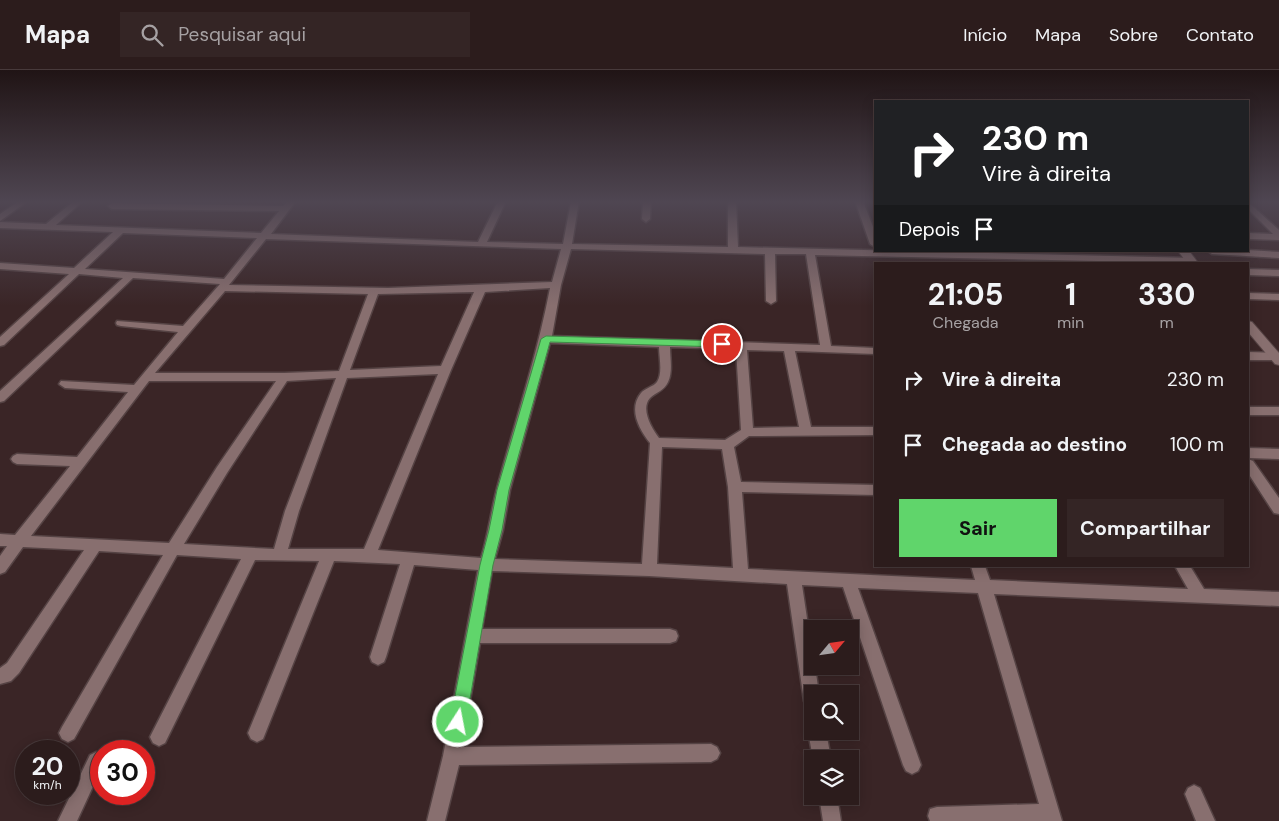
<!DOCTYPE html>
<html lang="pt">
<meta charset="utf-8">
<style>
:root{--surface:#2c1c1c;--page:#342525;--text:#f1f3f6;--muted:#a6a1a3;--line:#483a3b;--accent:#60d56b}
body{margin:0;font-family:"DM Sans",sans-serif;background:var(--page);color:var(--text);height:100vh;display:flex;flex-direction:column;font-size:19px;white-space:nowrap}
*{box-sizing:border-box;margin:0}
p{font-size:16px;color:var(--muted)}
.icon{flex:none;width:28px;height:28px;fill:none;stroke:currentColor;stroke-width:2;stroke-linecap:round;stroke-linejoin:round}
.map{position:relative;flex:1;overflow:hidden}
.sheet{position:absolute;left:874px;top:192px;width:375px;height:305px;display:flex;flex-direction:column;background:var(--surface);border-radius:0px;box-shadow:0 2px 12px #0003,0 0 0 1px var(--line)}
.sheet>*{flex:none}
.hud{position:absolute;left:874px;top:30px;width:375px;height:152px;border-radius:0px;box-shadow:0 2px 12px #0003,0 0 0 1px var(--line);background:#202124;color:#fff;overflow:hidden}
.needle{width:32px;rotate:61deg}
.buttons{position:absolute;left:804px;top:550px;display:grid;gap:10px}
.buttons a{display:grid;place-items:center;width:55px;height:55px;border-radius:0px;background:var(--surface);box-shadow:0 2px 12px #0003,0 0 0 1px var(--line);font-size:25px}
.speed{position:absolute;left:15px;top:670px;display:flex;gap:10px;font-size:25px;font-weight:700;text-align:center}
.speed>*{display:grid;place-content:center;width:65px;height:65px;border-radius:50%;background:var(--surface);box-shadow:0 2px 12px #0003,0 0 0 1px var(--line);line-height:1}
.speed small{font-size:12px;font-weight:400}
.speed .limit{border:8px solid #d22;background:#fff;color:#111}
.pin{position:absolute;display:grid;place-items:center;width:42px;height:42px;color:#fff;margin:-21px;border:2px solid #fff;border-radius:50%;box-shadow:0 1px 5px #0007}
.me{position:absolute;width:55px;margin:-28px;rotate:11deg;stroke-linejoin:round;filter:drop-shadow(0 0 4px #0008)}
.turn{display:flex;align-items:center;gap:18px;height:105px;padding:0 25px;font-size:22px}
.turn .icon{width:65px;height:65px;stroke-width:2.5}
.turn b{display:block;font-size:35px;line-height:42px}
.then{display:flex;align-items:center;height:48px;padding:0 25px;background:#0003;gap:10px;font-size:19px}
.eta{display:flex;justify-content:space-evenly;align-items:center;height:85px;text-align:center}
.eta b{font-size:30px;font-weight:700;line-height:35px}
.action{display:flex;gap:10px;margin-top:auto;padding:10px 25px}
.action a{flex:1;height:58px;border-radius:0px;background:var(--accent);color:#111;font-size:20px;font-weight:700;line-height:58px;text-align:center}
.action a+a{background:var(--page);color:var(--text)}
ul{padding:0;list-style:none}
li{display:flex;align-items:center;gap:15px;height:65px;padding:0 25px}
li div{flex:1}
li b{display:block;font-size:19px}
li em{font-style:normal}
header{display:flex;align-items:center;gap:30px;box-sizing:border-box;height:70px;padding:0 25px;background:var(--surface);border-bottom:1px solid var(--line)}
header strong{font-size:24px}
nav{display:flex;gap:28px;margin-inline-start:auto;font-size:18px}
.search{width:350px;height:45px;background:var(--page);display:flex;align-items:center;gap:12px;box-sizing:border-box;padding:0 18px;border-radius:0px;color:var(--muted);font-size:19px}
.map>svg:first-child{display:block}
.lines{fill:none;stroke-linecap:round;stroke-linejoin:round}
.minor-casing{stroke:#554344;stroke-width:3}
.tertiary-casing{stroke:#554344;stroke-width:2}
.minor{fill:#886f6f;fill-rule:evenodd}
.tertiary{fill:#886f6f;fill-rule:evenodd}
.route{fill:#60d56b;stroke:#3e8a46}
</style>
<header>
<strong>Mapa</strong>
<div class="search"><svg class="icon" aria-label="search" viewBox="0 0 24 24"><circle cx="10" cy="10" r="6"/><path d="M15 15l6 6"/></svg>Pesquisar aqui</div>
<nav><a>Início</a><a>Mapa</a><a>Sobre</a><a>Contato</a></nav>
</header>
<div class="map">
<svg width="1279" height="751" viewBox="0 0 1279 751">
<rect width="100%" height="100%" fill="#3a2526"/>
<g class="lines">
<defs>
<path id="minor" d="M19,131H28L0,151V144Z
M74,131H83L56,155L261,163L279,141L112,139L108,136L112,133L283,136L288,131H296L271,164L478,172L498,131H506L487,172L563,174L571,131H579L572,174L728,177V131H736L738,177L1194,188V192L1191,193L815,185L831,276L875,278V284L795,281L811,357H875V365L749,366L734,377L741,412L875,415V425L742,422L748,499L975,510L971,496H985L990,510L1188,519L1175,496H1190L1204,519L1279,522V536L994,524L1062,751H930L928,746L930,739L937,737L1039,734L978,523L858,518L921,695L918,701L912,704L906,701L903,695L843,517L802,515L812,582V596H815L819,624H812V639L806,637L804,631L787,514L649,506L492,501L482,559H670L676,561L678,566L676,571L670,573H480L462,677L711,674L717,677L720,683L717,689L711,692L459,695L445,751H427L443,686L478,500L414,495L386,587L384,592L378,595L372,592L370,587L400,494L334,491L263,669L257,672L251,669L248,663L319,491L255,490L165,673L159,676L153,673L150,667L153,661L241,489L177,485L74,669L68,672L62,669L59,663L62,657L163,485L99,481L19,603L11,611L0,614V598L7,593L84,480L23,477L5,502L0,504V486L7,476H0V464L15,465L70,396L17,394L13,392L11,389L13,386L17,384L77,387L128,322L65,318L59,314L61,311L134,315L178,262L121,256L117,255L116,253L117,251L183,256L220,214L133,208L4,331L0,332V321L123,208L79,204L4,275L0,276V267L69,204L0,199V193L74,198L113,162L0,158V152L46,154ZM123,163L257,168L224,209L85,199ZM266,169L561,179L552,212L388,218L229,215ZM571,179L765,184L766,231L771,234L776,231L775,184H806L820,275L552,266L561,215ZM550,218C537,286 515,351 497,418C491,441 488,465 481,488L378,480L451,300L485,222ZM225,221L368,224L339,301L284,303H155ZM474,222L441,296L350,300L378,224ZM550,273L659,277C659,287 663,303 657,312C653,317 645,318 641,323C628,339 639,359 650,373L642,494L495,489L503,460L510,420ZM670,277L736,279L741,360L725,370L659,368C652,359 640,339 650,328C656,322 664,321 668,312C673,302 670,288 670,277ZM747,280L784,281L799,357L753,358ZM438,304L364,479H288L299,441L347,308ZM336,308L285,441L274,479L184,474L227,403L287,311ZM149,311H276L217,397L169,473L31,466ZM662,377L722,379L728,417L733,498L657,494Z
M643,131H651L650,149L646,152L642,149Z
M855,131H863L875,162V177L870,174Z
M1248,132L1279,160V170L1248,169V163L1273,164L1248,139Z
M1248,180L1279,182V188L1212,184L1208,181Z
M1248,199L1279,200V206L1248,205Z
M1248,223L1279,224V230L1248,229Z
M1248,282L1276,283L1279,284V290H1248Z
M1248,337H1279V345H1248Z
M1248,378L1279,379V389L1248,388Z
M1248,389L1253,391L1279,428V444L1274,443L1248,403Z
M812,654V661H826L831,689H813L808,661Z
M96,682L101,684V699L77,751H58L90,685Z
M1194,715L1200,718L1215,751H1196L1185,724L1188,718Z
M819,726H837L841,751H823Z"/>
<path id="tertiary" d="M1178,181H1189L1199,194H1188Z
M1248,251L1252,252L1279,283V295L1275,294L1248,262Z"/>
</defs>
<use href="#minor" class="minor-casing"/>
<use href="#tertiary" class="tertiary-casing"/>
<use href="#minor" class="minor"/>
<use href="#tertiary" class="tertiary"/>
</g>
<linearGradient id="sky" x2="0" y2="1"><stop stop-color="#201415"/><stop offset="0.56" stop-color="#4f4652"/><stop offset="1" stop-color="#4f4652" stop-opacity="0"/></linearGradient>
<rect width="1279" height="236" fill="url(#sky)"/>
<path class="route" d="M546,266L722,271L727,274L722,277L550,272L509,420L502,460L493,495L466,652L464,658L458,660L453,658L450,652L480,495L489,460L497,420L541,269Z"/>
</svg>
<div class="buttons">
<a><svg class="needle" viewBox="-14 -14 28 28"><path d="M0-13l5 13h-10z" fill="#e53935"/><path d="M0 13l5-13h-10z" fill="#a6a1a3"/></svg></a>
<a><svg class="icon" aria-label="search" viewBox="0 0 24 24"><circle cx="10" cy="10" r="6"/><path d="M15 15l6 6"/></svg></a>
<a><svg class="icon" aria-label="layers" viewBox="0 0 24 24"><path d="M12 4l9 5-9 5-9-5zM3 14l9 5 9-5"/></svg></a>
</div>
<div class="speed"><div>20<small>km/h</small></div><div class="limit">30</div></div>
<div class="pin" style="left:722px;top:274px;background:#d93025"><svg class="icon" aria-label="arrive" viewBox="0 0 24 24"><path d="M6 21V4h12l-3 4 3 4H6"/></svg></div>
<svg class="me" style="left:458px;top:652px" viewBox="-20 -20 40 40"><circle r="17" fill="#60d56b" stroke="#fff" stroke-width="3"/><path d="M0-11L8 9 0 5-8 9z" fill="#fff"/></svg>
<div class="hud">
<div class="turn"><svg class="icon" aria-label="right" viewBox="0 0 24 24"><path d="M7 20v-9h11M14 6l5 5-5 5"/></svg><div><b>230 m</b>Vire à direita</div></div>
<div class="then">Depois<svg class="icon" aria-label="arrive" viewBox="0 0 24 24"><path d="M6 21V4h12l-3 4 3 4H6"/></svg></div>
</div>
<section class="sheet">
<div class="eta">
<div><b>21:05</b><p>Chegada</p></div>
<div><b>1</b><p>min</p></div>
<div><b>330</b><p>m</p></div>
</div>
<ul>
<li><svg class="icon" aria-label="right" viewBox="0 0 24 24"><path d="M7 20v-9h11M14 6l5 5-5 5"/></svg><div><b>Vire à direita</b></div><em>230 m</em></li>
<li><svg class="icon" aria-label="arrive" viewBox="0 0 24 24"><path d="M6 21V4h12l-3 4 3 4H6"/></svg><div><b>Chegada ao destino</b></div><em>100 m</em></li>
</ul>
<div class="action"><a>Sair</a><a>Compartilhar</a></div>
</section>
</div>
